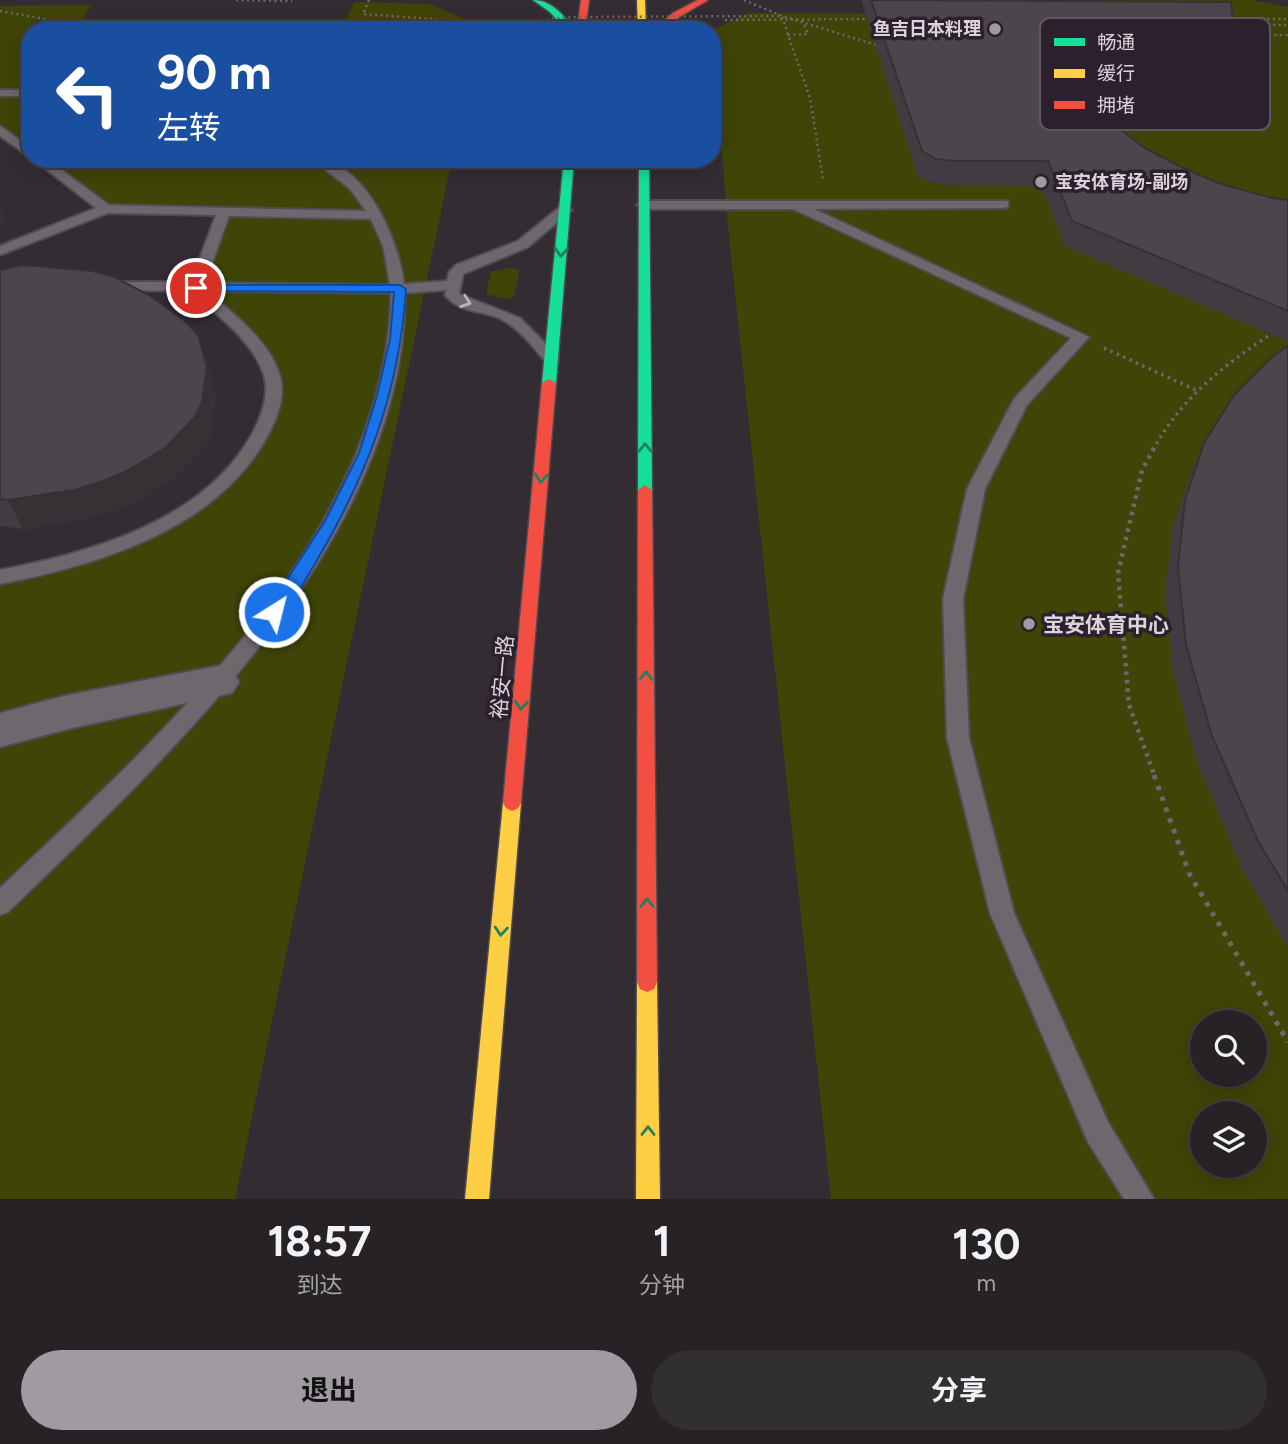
<!DOCTYPE html>
<html lang="zh">
<meta charset="utf-8">
<style>
:root{--surface:#262226;--page:#322f32;--text:#f1f3f6;--muted:#a4a4a7;--line:#423f43;--accent:#a09aa1}
body{margin:0;font-family:Figtree,"Noto Sans SC",sans-serif;background:var(--page);color:var(--text);height:100vh;display:flex;flex-direction:column;font-size:26px;white-space:nowrap}
*{box-sizing:border-box;margin:0}
p{font-size:23px;color:var(--muted)}
.icon{flex:none;width:38px;height:38px;fill:none;stroke:currentColor;stroke-width:2;stroke-linecap:round;stroke-linejoin:round}
.map{position:relative;height:1199px;overflow:hidden}
.panel{display:flex;flex-direction:column;background:var(--surface);flex:1}
.panel>*{flex:none}
.guide{position:absolute;left:21px;top:21px;width:700px;height:147px;border-radius:28px;box-shadow:0 4px 18px #0003,0 0 0 2px var(--line);background:#1a4fa0;color:#fff;overflow:hidden}
.tools{position:absolute;left:1190px;top:1010px;display:grid;gap:14px}
.tools a{display:grid;place-items:center;width:77px;height:77px;border-radius:50%;background:var(--surface);box-shadow:0 4px 18px #0003,0 0 0 2px var(--line);font-size:35px}
.pin{position:absolute;display:grid;place-items:center;width:60px;height:60px;color:#fff;margin:-30px;border:4px solid #fff;border-radius:50%;box-shadow:0 2px 7px #0007}
.me{position:absolute;width:77px;margin:-38px;rotate:36deg;stroke-linejoin:round;filter:drop-shadow(0 0 5px #0008)}
.turn{display:flex;align-items:center;gap:24px;height:147px;padding:0 21px;font-size:32px}
.turn .icon{width:91px;height:91px;stroke-width:2.5}
.turn b{display:block;font-size:49px;line-height:60px}
.eta{display:flex;justify-content:space-evenly;align-items:center;height:119px;text-align:center}
.eta b{font-size:42px;font-weight:700;line-height:49px}
.cta{display:flex;gap:14px;margin-top:auto;padding:14px 21px}
.cta a{flex:1;height:80px;border-radius:42px;background:var(--accent);color:#111;font-size:28px;font-weight:700;line-height:80px;text-align:center}
.cta a+a{background:var(--page);color:var(--text)}
.map>svg:first-child{display:block}
.green{fill:#3f4507;fill-rule:evenodd}
.lines{fill:none;stroke-linecap:round;stroke-linejoin:round}
.lane-casing{stroke:#514b51;stroke-width:4}
.street-casing{stroke:#514b51;stroke-width:4}
.fast-casing{stroke:#514b51;stroke-width:3}
.slow-casing{stroke:#514b51;stroke-width:3}
.jam-casing{stroke:#514b51;stroke-width:3}
.path-far3{stroke:#6c686d;stroke-width:2.5;stroke-dasharray:2 3.5;stroke-linecap:butt}
.path-far2{stroke:#6c686d;stroke-width:3.5;stroke-dasharray:2.5 4.5;stroke-linecap:butt}
.path-far1{stroke:#6c686d;stroke-width:4.5;stroke-dasharray:3.5 5;stroke-linecap:butt}
.path{stroke:#6c686d;stroke-width:5;stroke-dasharray:4.5 7;stroke-linecap:butt}
.lane{fill:#6d686d;fill-rule:evenodd}
.street{fill:#6d686d;fill-rule:evenodd}
.fast{fill:#16e098;fill-rule:evenodd}
.slow{fill:#ffcf43;fill-rule:evenodd}
.jam{fill:#f24e42;fill-rule:evenodd}
.path-bridge{stroke:#6c686d;stroke-width:2.5;stroke-dasharray:2 3.5;stroke-linecap:butt}
.wall{fill:#413c41}
.shaded-wall{fill:#353135}
.building{fill:#4c464c;stroke:#353135;stroke-width:2}
.oneway{stroke:#208062}
.oneway2{stroke:#bab4bb}
.route{fill:#1a73e8;stroke:#114b97;stroke-width:2}
.poi-dot{fill:#a09aa1;stroke:#2b202c;stroke-width:2.5}
.labels{text-anchor:middle;dominant-baseline:central;stroke-width:7;stroke-linejoin:round;paint-order:stroke}
.far-poi-label{font-size:18px;font-weight:bold;fill:#dbd4dc;stroke:#2b202c;text-anchor:end}
.poi-label{font-size:21px;font-weight:bold;fill:#dbd4dc;stroke:#2b202c;text-anchor:start}
.street-label{font-size:21px;fill:#dbd4dc;stroke:#2b202c}
.key{fill:#2b202c;stroke:#605661;stroke-width:2}
.key-label{font-size:19px;fill:#dbd4dc}
</style>
<div class="map">
<svg width="1288" height="1199" viewBox="0 0 1288 1199">
<rect width="100%" height="100%" fill="#332d33"/>
<path class="green" d="M945,0H1251L1288,7V1199H831L728,227L712,30L749,13L951,14ZM1202,1022H1255V1074H1202ZM1202,1113H1255V1166H1202Z
M354,2L429,4L480,25L479,30H30V153L0,130V6L92,5L76,27L342,29Z
M39,159H452L235,1199H0V577L155,527L241,465L273,407L264,356L196,288L224,212L106,209Z
M509,268L518,269L519,272L514,297L506,299L486,294L491,272Z"/>
<g class="lines">
<defs>
<path id="lane" d="M0,90H30V96H0Z
M0,126L30,147V157L0,136Z
M33,159H47L109,205L366,211L351,190L312,159C365,159 399,240 404,284L447,281L449,272L456,265L518,241L560,207L572,210L528,247L463,274L459,294L520,318L558,356V362H546C533,347 520,329 501,319C482,310 459,313 445,295L446,290L405,293C407,537 171,754 8,912L0,915V888C161,736 388,532 391,293L208,291C235,316 269,340 280,376C286,396 277,419 267,437C216,530 98,565 0,584V570C90,553 203,521 251,436C261,418 270,395 264,375C252,339 217,316 191,291L108,290L101,286L108,282H191L216,215L108,213L0,255V246L96,208ZM229,216L371,219L383,246L390,285L205,283Z
M1008,201V207L1003,208L814,209L1089,337L1027,405L985,489L963,599L969,738L1014,913L1108,1122L1154,1199H1124L1088,1142L990,913L947,738L943,599L967,489L1014,399L1071,338L793,209H644L637,205L644,201Z"/>
<path id="street" d="M218,666L232,671L239,682L232,693L68,729L0,747V713L68,695Z"/>
<path id="fast" d="M533,0C552,0 564,16 575,30H566L550,12Z
M564,159H574L556,383L549,387L542,383Z
M639,159H649L652,490L645,495L638,490Z"/>
<path id="slow" d="M637,0H645L646,30H638Z
M512,795L518,798L521,803L489,1199H465L503,803L506,798Z
M647,972L654,975L657,982L660,1199H636L637,982L640,975Z"/>
<path id="jam" d="M581,0H589L585,30H577Z
M698,0H708L679,17L664,30H654L673,13Z
M549,379L556,383L521,803L518,808L512,811L506,808L503,803L542,383Z
M645,485L652,490L657,982L654,989L647,992L640,989L637,982L638,490Z"/>
</defs>
<use href="#lane" class="lane-casing"/>
<use href="#street" class="street-casing"/>
<use href="#fast" class="fast-casing"/>
<use href="#slow" class="slow-casing"/>
<use href="#jam" class="jam-casing"/>
<path class="path-far3" d="M236,0L292,1
M369,0L363,14L487,23
M0,11L107,30
M1229,19H1288
M725,20L871,19
M788,35L808,34L802,19
M1225,35H1288
M1261,35L1253,25H1288
M789,38L810,98L823,179"/>
<path class="path-far2" d="M1104,348L1196,390
M1153,450C1181,398 1225,364 1274,332"/>
<path class="path-far1" d="M1154,448L1142,470L1118,573L1129,705L1155,777"/>
<path class="path" d="M1154,775L1189,873L1288,1042"/>
<use href="#lane" class="lane"/>
<use href="#street" class="street"/>
<use href="#fast" class="fast"/>
<use href="#slow" class="slow"/>
<use href="#jam" class="jam"/>
<path class="path-bridge" d="M744,0L782,16L876,45
M448,30L572,17L782,16L789,38"/>
</g>
<path class="wall" d="M861,0H918V1L1225,41L1148,56L1120,66L1094,85V98L1118,127L1143,147L1179,166L1218,183L1272,198L1288,200V342L1065,246L1041,186L949,185L932,183L918,176Z
M0,270L198,335L208,364L216,397L212,431L205,447L176,477L140,500L116,510L88,519L23,529L0,526Z
M1288,346V948L1241,866L1197,762L1173,671L1165,593L1173,526L1192,470L1204,443Z"/>
<path class="shaded-wall" d="M1233,19L1225,41L1148,56L1120,66L1094,85L1093,79L1100,62L1126,43L1155,33Z
M0,207L7,223L0,226Z
M198,335L208,364L216,397L212,431L205,447L176,477L140,500L116,510L88,519L23,529L8,500Z"/>
<path class="building" d="M871,0L1231,2L1233,19L1155,33L1126,43L1100,62L1093,79L1094,98L1118,127L1143,147L1179,166L1218,183L1272,198L1288,200V311L1072,221L1048,161H954L936,159L922,151Z
M23,265L92,271L112,276L149,295L184,320L198,335L207,368L202,402L194,418L165,448L127,471L103,481L74,490L8,500L0,499V270Z
M1288,346V891L1258,841L1212,736L1186,645L1178,567L1185,500L1204,443L1234,395L1273,356Z"/>
<defs><path id="oneway-chevron" d="M-2-3.5L2.5 0L-2 3.5" fill="none" stroke-width="1.6" stroke-linecap="round" stroke-linejoin="round" transform="scale(1.75)"/></defs>
<g class="oneway">
<use href="#oneway-chevron" transform="translate(561 252) rotate(95)"/>
<use href="#oneway-chevron" transform="translate(645 448) rotate(-90)"/>
<use href="#oneway-chevron" transform="translate(541 478) rotate(95)"/>
<use href="#oneway-chevron" transform="translate(646 676) rotate(-90)"/>
<use href="#oneway-chevron" transform="translate(521 705) rotate(95)"/>
<use href="#oneway-chevron" transform="translate(647 903) rotate(-90)"/>
<use href="#oneway-chevron" transform="translate(501 931) rotate(95)"/>
<use href="#oneway-chevron" transform="translate(648 1131) rotate(-90)"/>
</g>
<use class="oneway2" href="#oneway-chevron" transform="translate(466 302) rotate(19)"/>
<path class="route" d="M196,285H400L406,289C399,397 365,480 310,572C301,586 291,613 274,618L266,612L325,521L359,453L377,396L390,339L394,292L192,291L190,288Z"/>
<g class="poi-dot">
<circle cx="995" cy="29" r="7"/>
<circle cx="1041" cy="182" r="7"/>
<circle cx="1029" cy="624" r="7"/>
</g>
<g class="labels">
<g class="far-poi-label">
<text x="981" y="29">鱼吉日本料理</text>
<text x="1055" y="182" text-anchor="start">宝安体育场-副场</text>
</g>
<g class="poi-label">
<text x="1043" y="624">宝安体育中心</text>
</g>
<g class="street-label">
<text transform="translate(502 677) rotate(-85)">裕安一路</text>
</g>
</g>
<rect x="1040" y="18" width="230" height="112" rx="10" class="key"/>
<rect x="1054" y="38" width="31" height="8" fill="#16e098"/>
<rect x="1054" y="69" width="31" height="9" fill="#ffcf43"/>
<rect x="1054" y="101" width="31" height="8" fill="#f24e42"/>
<g class="key-label">
<text x="1097" y="49">畅通</text>
<text x="1097" y="80">缓行</text>
<text x="1097" y="112">拥堵</text>
</g>
</svg>
<div class="tools">
<a><svg class="icon" aria-label="search" viewBox="0 0 24 24"><circle cx="10" cy="10" r="6"/><path d="M15 15l6 6"/></svg></a>
<a><svg class="icon" aria-label="layers" viewBox="0 0 24 24"><path d="M12 4l9 5-9 5-9-5zM3 14l9 5 9-5"/></svg></a>
</div>
<div class="pin" style="left:196px;top:288px;background:#d93025"><svg class="icon" aria-label="arrive" viewBox="0 0 24 24"><path d="M6 21V4h12l-3 4 3 4H6"/></svg></div>
<svg class="me" style="left:274px;top:612px" viewBox="-20 -20 40 40"><circle r="17" fill="#1a73e8" stroke="#fff" stroke-width="3"/><path d="M0-11L8 9 0 5-8 9z" fill="#fff"/></svg>
<div class="guide">
<div class="turn"><svg class="icon" aria-label="left" viewBox="0 0 24 24"><path d="M17 20v-9H6M10 6l-5 5 5 5"/></svg><div><b>90 m</b>左转</div></div>
</div>
</div>
<section class="panel">
<div class="eta">
<div><b>18:57</b><p>到达</p></div>
<div><b>1</b><p>分钟</p></div>
<div><b>130</b><p>m</p></div>
</div>
<div class="cta"><a>退出</a><a>分享</a></div>
</section>
